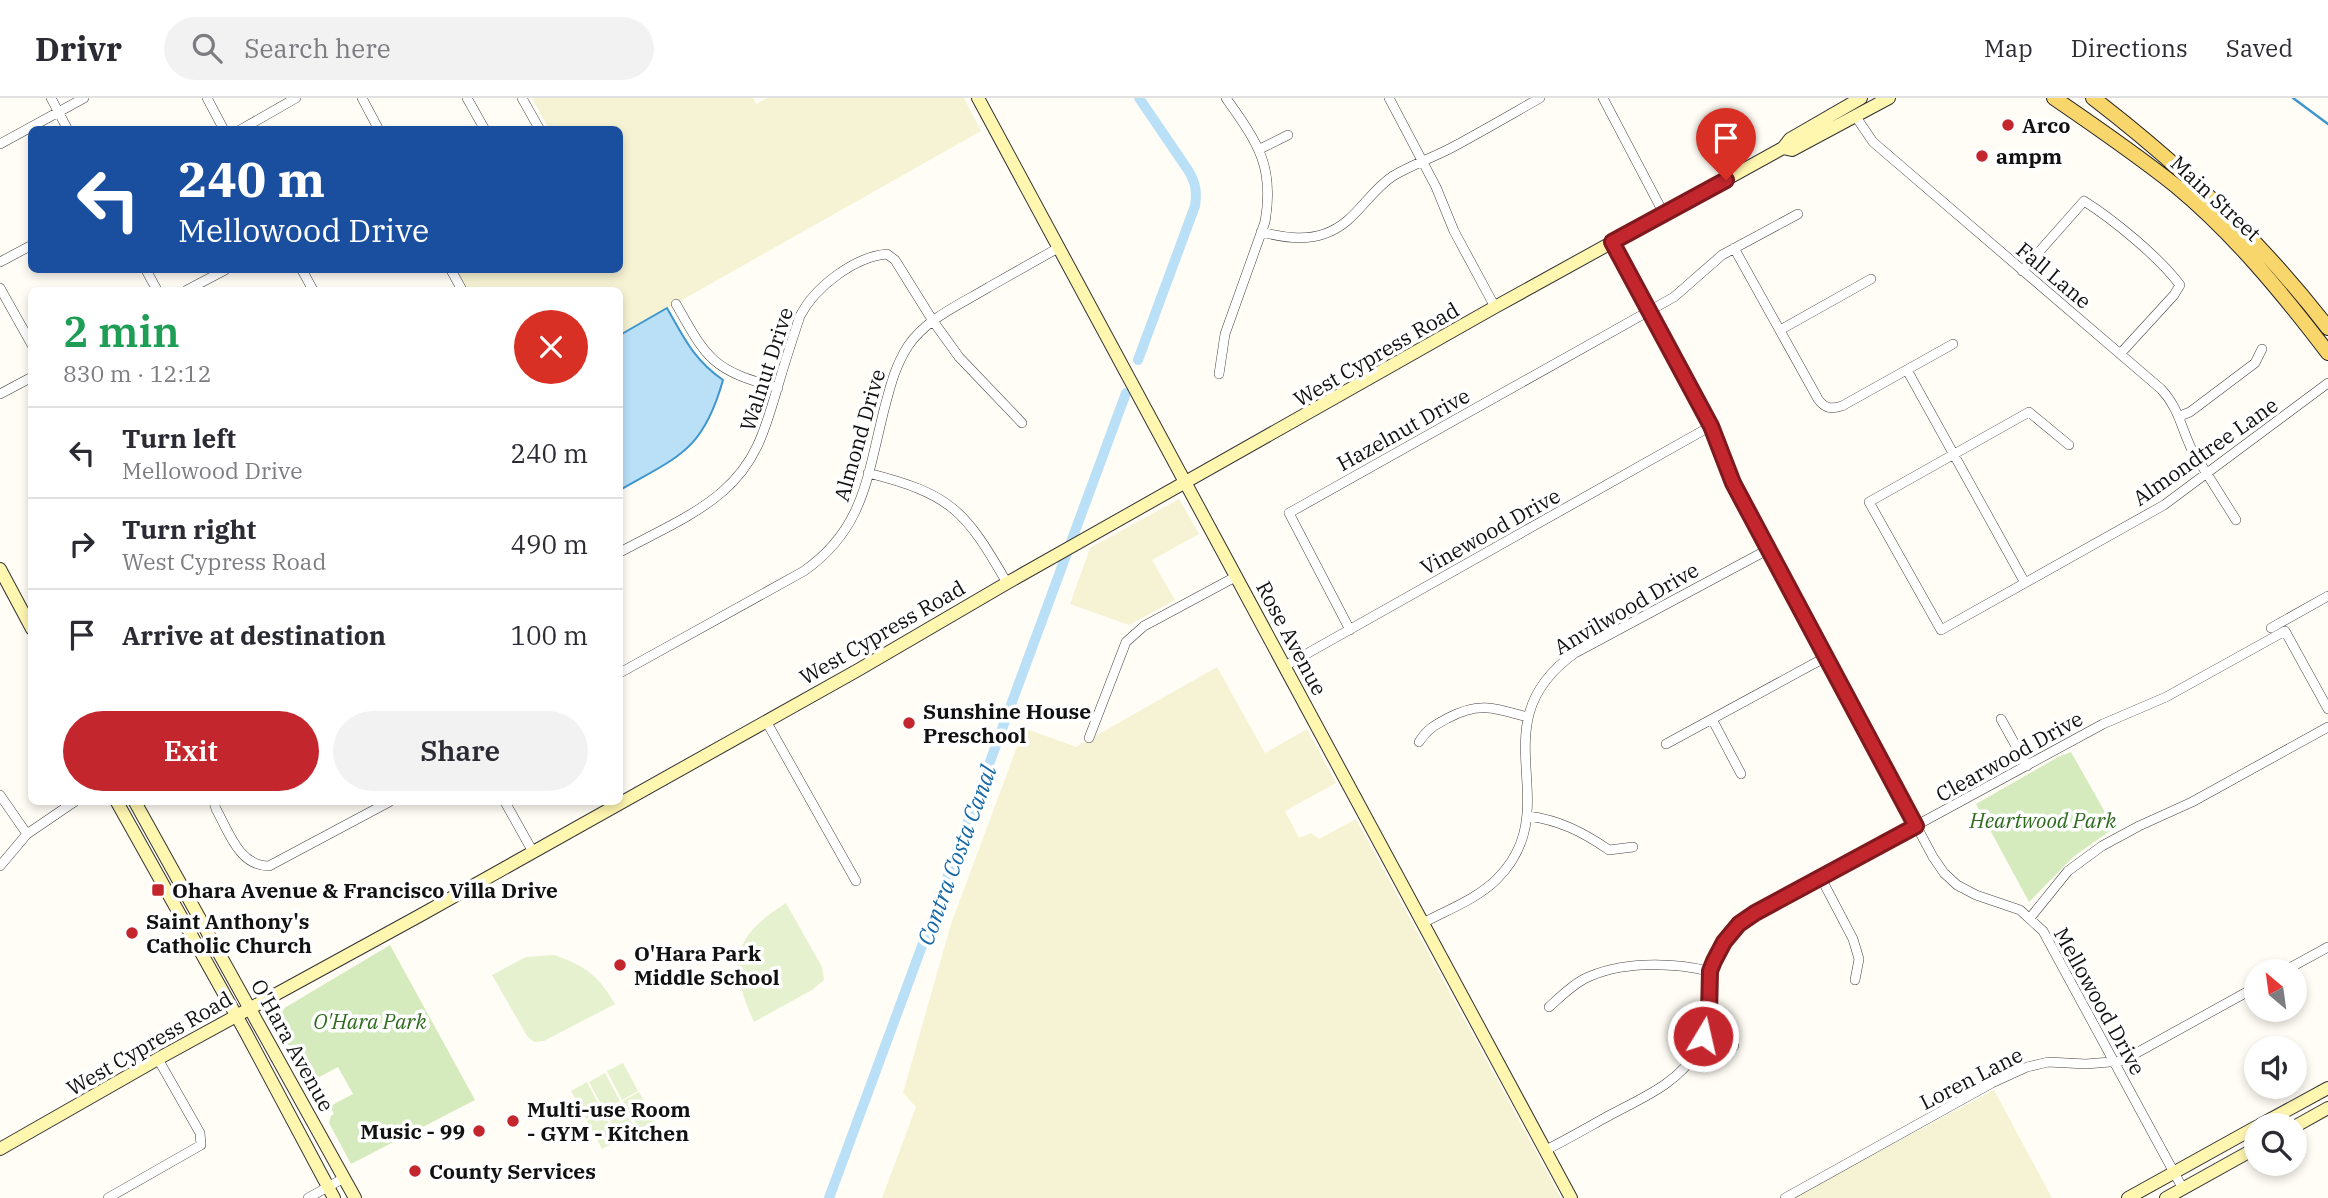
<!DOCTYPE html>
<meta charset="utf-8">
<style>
:root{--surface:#fff;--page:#f2f2f3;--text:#2b2b33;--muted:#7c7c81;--line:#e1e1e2;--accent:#c4262e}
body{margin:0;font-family:"IBM Plex Serif",serif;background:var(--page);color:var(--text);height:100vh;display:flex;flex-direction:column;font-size:26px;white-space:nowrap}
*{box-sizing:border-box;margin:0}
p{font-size:23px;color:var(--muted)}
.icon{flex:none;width:38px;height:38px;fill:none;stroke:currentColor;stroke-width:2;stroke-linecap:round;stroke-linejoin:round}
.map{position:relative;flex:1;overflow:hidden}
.side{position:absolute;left:28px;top:189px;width:595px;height:518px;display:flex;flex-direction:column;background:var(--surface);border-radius:10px;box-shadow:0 4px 10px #0003}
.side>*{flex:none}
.banner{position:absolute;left:28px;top:28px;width:595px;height:147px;border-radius:10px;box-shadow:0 4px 10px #0003;background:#1a4fa0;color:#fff;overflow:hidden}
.needle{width:46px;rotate:331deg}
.buttons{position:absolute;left:2244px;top:861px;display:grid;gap:14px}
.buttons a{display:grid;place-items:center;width:63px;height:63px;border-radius:50%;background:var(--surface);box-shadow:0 4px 10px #0003;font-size:35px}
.pin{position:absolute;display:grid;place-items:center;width:60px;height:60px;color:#fff;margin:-72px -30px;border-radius:50% 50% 50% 0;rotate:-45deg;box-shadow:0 0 7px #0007}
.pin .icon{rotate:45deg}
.me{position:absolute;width:77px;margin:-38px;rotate:9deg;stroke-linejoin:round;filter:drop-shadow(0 0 5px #0008)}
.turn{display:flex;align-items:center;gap:24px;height:147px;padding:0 35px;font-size:32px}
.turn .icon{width:91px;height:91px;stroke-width:2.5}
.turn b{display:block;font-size:49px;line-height:60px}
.round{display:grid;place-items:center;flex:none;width:74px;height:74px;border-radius:37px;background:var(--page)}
.head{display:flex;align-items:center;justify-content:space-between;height:119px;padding:0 35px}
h1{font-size:42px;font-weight:600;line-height:52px;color:#1e9e55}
.cta{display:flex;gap:14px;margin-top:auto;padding:14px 35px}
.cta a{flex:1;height:80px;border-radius:42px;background:var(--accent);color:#fff;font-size:28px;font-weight:600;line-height:80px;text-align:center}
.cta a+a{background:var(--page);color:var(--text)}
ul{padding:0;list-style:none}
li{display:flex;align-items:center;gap:21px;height:91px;padding:0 35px;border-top:2px solid var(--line)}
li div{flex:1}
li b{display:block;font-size:26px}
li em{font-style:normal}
header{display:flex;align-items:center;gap:42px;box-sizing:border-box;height:98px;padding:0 35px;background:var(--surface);border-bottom:2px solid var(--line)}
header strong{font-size:33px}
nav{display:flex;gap:38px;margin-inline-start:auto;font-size:24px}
.search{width:490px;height:63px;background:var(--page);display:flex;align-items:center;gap:18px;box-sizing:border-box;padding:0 24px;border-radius:38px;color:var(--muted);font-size:26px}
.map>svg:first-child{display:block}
.farmland{fill:#f6f3d4}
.green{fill:#d5ebbd}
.pitch{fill:#e6f2cf}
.water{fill:#b9e0f7;stroke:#3f96cf;stroke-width:2}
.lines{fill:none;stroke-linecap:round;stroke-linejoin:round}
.stream{stroke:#3f96cf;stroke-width:2.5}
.canal{stroke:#b9e0f7;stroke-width:10}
.street-casing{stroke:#444;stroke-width:10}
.secondary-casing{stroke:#333;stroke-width:14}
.primary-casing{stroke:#222;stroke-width:16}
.street{stroke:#fff;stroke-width:9}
.secondary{stroke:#fff6b0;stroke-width:12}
.primary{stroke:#f9d66b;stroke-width:14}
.route-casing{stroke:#7f191e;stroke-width:18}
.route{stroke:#c4262e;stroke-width:12}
.poi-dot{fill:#c4262e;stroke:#fff;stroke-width:2.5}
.labels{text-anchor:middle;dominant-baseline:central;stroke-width:7;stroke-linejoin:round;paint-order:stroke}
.poi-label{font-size:21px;font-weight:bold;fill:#111;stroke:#fff;text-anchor:start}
.street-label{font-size:21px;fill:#111;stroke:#fff}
.park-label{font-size:21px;font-style:italic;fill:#2f6b1f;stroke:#fff}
.water-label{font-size:23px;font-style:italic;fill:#1768a6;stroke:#fff}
</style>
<header>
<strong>Drivr</strong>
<div class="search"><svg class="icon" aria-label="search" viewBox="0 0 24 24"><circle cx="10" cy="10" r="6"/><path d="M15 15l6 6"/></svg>Search here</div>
<nav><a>Map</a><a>Directions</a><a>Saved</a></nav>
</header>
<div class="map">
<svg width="2328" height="1100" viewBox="0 0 2328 1100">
<rect width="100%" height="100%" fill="#fffdf5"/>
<path class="farmland" d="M532,0H753L756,6L767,0H964L981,33L620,237V192H468L456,172H620V32L549,31Z
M1179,401L1199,436L1152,462L1175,502L1129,527L1070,506L1090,450Z
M1217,569L1265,655L1307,631L1336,685L1285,713L1299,740L1311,735L1319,741L1356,721L1561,1100H882L916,1009L903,995L951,826L1024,630L1076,649Z
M1994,992L2052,1100H1792Z"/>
<path class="green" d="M2071,654L2114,730L2073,759L2029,804L1976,706L2058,659Z
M390,847L475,1002L351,1066L329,1025L331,1018L334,1016L330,1008L353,996L338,969L308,985L281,936V912Z"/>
<path class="pitch" d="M786,805L822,869L824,882L812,892L754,924C728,867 731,839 786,805Z
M554,857C584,867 599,878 615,906L544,943L534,944L527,938L492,877L526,859Z
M623,965L638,993L622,1002L607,973Z
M605,975L620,1003L604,1012L589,984Z
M587,984L602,1013L586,1021L571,993Z
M639,994L655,1023L639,1031L623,1003Z
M621,1004L636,1033L620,1041L605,1013Z
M603,1014L618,1043L602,1051L587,1023Z"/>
<path class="water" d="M667,210C684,240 694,262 723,282C703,353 679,358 620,392V237Z"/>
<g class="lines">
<path class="stream" d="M2293,0L2328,26"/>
<path class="canal" d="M1138,262L1195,108C1197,94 1196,85 1188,72L1139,0
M829,1100L1126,295"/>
<defs>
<path id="street" d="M51,0L68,32
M207,0L224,32
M362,0L379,32
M467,0L485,32
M522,0L540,32
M1389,0L1436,89L1454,133L1495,209
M1603,0L1664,116
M1856,19L1873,44L2161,291C2179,310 2181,330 2192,352L2236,422
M240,32L296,0
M0,46L84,0
M1260,51L1288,37
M1261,134C1282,139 1304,143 1324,136C1355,126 1367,95 1393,78C1411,67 1432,60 1451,50C1481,34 1510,17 1540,0
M1612,144L1711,328L1733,385L1933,759L1944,775L1957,787L1976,797L2020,812L2043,833L2183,1091
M1734,150L1818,301C1825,311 1831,311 1842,308L1953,246
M0,164L32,147
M146,172L157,192
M302,172L313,192
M451,172L462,192
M2022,173L2084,103C2114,122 2159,159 2180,187L2174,197L2120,256
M0,190L32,247
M187,192L225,172
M676,206C708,263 713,272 778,290
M1780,232L1871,181
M1907,272L2025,485
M1219,276L1225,236L1265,124C1275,68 1257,44 1226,0
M0,296L32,279
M2180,318L2190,314L2255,265L2262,251
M2069,347L2029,314L1869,404L1941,532L2164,407L2328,285
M868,375C951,396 965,412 1007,485
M620,454C653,436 693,419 722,394C756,365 765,332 777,291C784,267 792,242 800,218C815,189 854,159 887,156L895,162L933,223L959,259L1022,325
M2271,530L2328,498
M1350,532L1289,415L1674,199L1722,157L1798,116
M1285,568L1711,328
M620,575L804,473C864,431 867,379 884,312C890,289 895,268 908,248C927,220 961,206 989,189C1012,176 1035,163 1058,150
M1712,621L1741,676
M2001,621L2027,668
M766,623L856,783
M1089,640L1126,544L1144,528L1237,478
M1419,644C1427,631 1435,627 1448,620C1479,603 1496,610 1527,619
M1666,646L1826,559
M0,697L27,736
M214,704L216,711C229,734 239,768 269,768L389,704
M505,704L533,754
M1528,718C1559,722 1583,734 1609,752L1633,749
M0,768L27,736L74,704
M1821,780L1853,841L1859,861L1855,882
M2030,820L2068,773L2102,748L2139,728L2192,704L2328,629
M1423,825C1447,812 1477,801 1497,781C1570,708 1475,626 1575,555L1769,451
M2284,873L2328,849
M1549,909C1560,899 1571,888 1584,881C1620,863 1671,864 1709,873
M1703,938L1734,948
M1546,1052C1568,1041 1590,1028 1612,1016C1644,999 1678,985 1697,953C1713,926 1704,901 1709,874C1714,849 1736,829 1755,815L2103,626L2166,599L2285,533L2328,611
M108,1100L201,1047L200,1035L158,961
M308,1100L344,1080
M1785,1100L1992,985L2027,969L2048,964L2086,966L2122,963L2256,889"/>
<path id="secondary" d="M978,0L1571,1100
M1783,50L1792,52L1889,0
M0,471L32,531
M117,704L246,935L334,1100
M135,704L355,1100
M2260,1027L2328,990
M2294,1029L2328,1010
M0,1051L163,958L419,818L858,572L1007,485L1495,209L1783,50L1790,41L1861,0
M2128,1100L2256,1029
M2166,1100L2256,1050"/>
<path id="primary" d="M2054,0C2095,28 2137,57 2176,88C2234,136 2283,196 2328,255
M2093,0C2179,66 2261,143 2328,230"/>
</defs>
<use href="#street" class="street-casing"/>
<use href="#secondary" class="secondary-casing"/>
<use href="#primary" class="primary-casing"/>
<use href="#street" class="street"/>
<use href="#secondary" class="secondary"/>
<use href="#primary" class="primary"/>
</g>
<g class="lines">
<defs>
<path id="route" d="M1703,938L1709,916L1710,873L1714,863L1724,844L1739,826L1755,815L1916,728L1733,385L1711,328L1612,144L1726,82"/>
</defs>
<use href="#route" class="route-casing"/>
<use href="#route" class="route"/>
</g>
<g class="poi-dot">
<circle cx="2008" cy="27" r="7"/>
<circle cx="1982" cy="58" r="7"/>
<circle cx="909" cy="625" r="7"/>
<rect x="151" y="785" width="14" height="14" rx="3.5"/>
<circle cx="132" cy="835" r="7"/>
<circle cx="620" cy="867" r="7"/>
<circle cx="513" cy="1023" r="7"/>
<circle cx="479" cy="1033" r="7"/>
<circle cx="415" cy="1073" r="7"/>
</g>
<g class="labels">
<g class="poi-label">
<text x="2022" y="27">Arco</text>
<text x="1996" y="58">ampm</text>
<text x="923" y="613">Sunshine House<tspan x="923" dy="24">Preschool</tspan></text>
<text x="172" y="792">Ohara Avenue &amp; Francisco Villa Drive</text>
<text x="146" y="823">Saint Anthony's<tspan x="146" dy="24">Catholic Church</tspan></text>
<text x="634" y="855">O'Hara Park<tspan x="634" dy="24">Middle School</tspan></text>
<text x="527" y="1011">Multi-use Room<tspan x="527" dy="24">- GYM - Kitchen</tspan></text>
<text x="465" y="1033" text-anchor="end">Music - 99</text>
<text x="429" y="1073">County Services</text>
</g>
<g class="street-label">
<text transform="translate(2216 100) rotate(43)">Main Street</text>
<text transform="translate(2054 177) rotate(40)">Fall Lane</text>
<text transform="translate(1376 256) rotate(-30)">West Cypress Road</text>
<text transform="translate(766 271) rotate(-72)">Walnut Drive</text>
<text transform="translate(1403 331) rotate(-29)">Hazelnut Drive</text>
<text transform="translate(859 337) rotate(-74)">Almond Drive</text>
<text transform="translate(2205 353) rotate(-35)">Almondtree Lane</text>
<text transform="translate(1490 433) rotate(-29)">Vinewood Drive</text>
<text transform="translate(1626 510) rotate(-30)">Anvilwood Drive</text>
<text transform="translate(882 534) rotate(-30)">West Cypress Road</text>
<text transform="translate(1292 540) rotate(62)">Rose Avenue</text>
<text transform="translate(2009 658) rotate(-29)">Clearwood Drive</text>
<text transform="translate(2100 903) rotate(61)">Mellowood Drive</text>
<text transform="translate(149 945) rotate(-30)">West Cypress Road</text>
<text transform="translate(293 947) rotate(61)">O'Hara Avenue</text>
<text transform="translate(1971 980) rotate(-27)">Loren Lane</text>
</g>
<g class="park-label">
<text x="2043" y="722">Heartwood Park</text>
<text x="370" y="923">O'Hara Park</text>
</g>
<g class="water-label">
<text transform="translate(956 757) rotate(-70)">Contra Costa Canal</text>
</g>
</g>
</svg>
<div class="buttons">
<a><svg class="needle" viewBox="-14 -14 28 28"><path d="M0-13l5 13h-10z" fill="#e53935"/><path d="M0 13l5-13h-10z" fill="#7c7c81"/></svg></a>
<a><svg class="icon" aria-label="sound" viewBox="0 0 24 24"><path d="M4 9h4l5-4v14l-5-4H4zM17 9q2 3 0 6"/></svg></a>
<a><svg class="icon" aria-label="search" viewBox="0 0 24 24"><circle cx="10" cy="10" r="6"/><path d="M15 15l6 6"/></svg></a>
</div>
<div class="pin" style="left:1726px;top:82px;background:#d93025"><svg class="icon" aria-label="arrive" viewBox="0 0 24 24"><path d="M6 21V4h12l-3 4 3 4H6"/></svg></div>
<svg class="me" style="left:1703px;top:938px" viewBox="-20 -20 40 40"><circle r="17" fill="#c4262e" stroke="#fff" stroke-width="3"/><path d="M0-11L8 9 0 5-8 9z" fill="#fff"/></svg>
<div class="banner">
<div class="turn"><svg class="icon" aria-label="left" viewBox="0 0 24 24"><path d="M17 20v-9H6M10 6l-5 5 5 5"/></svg><div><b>240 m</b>Mellowood Drive</div></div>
</div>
<section class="side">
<div class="head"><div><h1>2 min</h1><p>830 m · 12:12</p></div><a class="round" style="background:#d93025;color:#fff"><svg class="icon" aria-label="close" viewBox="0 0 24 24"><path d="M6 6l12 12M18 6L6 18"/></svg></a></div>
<ul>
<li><svg class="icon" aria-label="left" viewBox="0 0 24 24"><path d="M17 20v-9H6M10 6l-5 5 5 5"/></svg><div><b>Turn left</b><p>Mellowood Drive</p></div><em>240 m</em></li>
<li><svg class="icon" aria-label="right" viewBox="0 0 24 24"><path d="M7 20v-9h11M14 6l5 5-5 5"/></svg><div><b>Turn right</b><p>West Cypress Road</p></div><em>490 m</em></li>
<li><svg class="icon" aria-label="arrive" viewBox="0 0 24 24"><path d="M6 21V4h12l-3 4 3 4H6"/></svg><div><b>Arrive at destination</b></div><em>100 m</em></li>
</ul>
<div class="cta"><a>Exit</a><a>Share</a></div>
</section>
</div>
